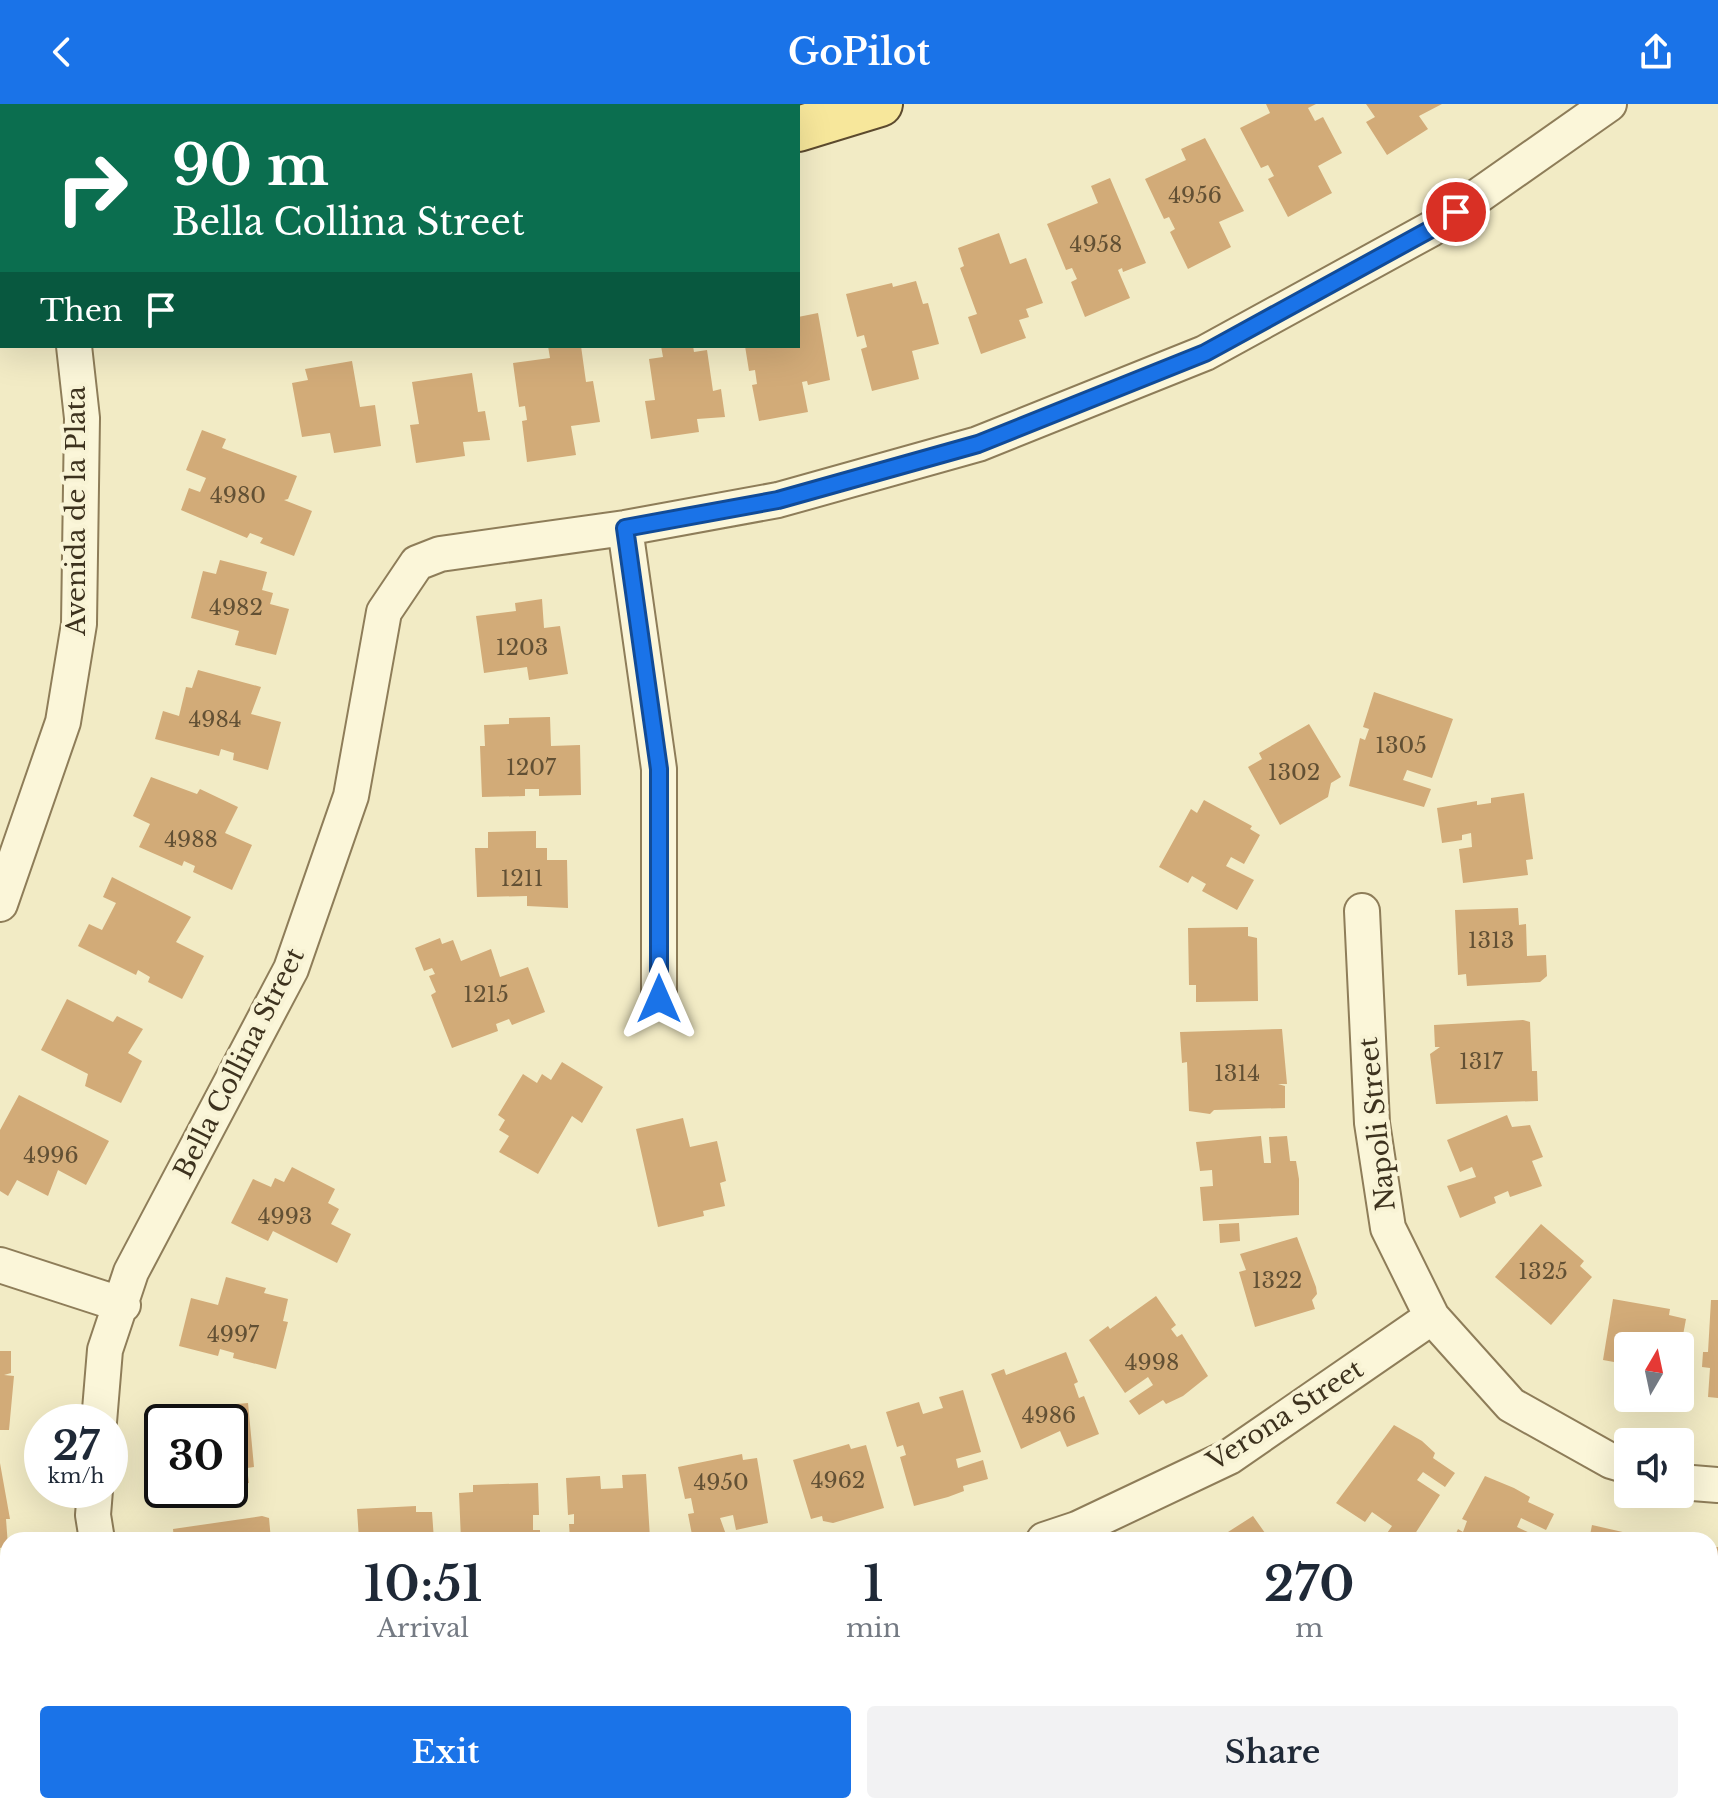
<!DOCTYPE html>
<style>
:root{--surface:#fff;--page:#f2f2f3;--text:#1f2937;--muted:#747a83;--accent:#1a73e8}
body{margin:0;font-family:"Libre Baskerville",serif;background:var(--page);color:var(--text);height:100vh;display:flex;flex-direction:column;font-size:30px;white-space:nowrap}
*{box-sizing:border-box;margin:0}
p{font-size:26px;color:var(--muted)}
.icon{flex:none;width:44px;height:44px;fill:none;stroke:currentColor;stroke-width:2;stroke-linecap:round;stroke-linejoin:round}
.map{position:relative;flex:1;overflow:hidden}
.details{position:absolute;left:0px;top:1428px;width:1718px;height:282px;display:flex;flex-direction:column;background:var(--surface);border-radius:24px 24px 0 0;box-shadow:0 8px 32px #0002}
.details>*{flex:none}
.top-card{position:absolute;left:0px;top:0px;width:800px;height:244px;box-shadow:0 8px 32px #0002;background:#0b6e4f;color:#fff;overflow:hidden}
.needle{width:52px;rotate:9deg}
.tools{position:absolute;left:1614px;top:1228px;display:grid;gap:16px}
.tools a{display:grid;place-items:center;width:80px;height:80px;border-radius:8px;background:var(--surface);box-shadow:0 8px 32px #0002;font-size:40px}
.speed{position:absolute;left:24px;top:1300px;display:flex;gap:16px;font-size:40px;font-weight:700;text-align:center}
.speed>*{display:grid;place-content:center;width:104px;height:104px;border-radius:50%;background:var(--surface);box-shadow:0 8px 32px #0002;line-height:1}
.speed small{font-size:20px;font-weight:400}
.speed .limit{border:4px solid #111;border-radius:12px;background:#fff;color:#111}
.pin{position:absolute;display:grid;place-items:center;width:68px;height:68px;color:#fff;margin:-34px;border:4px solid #fff;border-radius:50%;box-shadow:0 2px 8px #0007}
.me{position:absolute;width:88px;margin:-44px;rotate:0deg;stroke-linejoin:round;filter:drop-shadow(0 0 6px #0008)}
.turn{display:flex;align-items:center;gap:28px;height:168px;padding:0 40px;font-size:36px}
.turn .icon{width:104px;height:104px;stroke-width:2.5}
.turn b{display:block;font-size:56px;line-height:68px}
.then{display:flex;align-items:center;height:76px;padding:0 40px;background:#0003;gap:16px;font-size:30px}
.eta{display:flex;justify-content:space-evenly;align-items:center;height:136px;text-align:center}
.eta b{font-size:48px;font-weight:600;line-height:56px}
.button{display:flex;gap:16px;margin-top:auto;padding:16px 40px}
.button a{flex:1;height:92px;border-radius:8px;background:var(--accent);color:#fff;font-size:32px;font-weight:600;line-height:92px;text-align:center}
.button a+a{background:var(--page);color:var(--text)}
header{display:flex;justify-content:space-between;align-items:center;height:104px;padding:0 40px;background:var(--accent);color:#fff;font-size:36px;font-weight:600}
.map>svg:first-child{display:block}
.building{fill:#d2ab78}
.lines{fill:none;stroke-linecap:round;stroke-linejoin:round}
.minor-casing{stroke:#8e7d59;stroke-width:38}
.major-casing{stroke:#5c4a2e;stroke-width:48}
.minor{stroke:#fbf6d9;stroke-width:34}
.major{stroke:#f7e79b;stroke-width:44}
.route-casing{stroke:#114b97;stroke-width:20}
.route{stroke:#1a73e8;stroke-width:14}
.labels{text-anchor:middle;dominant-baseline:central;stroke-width:8;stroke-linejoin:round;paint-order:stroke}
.number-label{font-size:22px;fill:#625034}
.street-label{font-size:26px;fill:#3d321e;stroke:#f8f3d5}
</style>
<header><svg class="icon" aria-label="back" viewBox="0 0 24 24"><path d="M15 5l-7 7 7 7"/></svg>GoPilot<svg class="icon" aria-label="share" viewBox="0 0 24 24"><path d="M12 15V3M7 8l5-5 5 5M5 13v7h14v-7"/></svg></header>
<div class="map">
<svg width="1718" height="1709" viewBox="0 0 1718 1709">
<rect width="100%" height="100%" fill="#f2ebc5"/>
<path class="building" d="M1266,0H1316L1308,4L1315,17L1323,13L1342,49L1318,62L1332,89L1288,113L1268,75L1274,72L1268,61L1261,64L1240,24L1270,9Z
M1366,0H1442L1419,12L1428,25L1387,51L1366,18L1375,13Z
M1205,34L1244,107L1219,118L1231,143L1188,165L1170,128L1175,125L1169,113L1164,115L1145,75L1186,56L1181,45Z
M1110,74L1146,159L1123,168L1122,164L1118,166L1130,194L1085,213L1071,178L1077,175L1072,164L1066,166L1047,120L1098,99L1091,82Z
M999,129L1010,160L1026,154L1043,199L1026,205L1029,213L1019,216L1026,234L981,250L968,213L977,210L960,164L964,162L958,144Z
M916,177L923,200L928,199L939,240L912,247L919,275L872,287L861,245L867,243L864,231L857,233L846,190L892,179L893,183Z
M818,209L830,276L808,281L807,277L802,278L808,308L759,317L752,281L757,280L755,266L749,267L745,242H798V213Z
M548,242H581L586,278L593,277L600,318L571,322L576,351L527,358L522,317L527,316L525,302L519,303L513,259L550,254Z
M661,242H693L694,248L707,246L713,287L721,285L725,313L697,315L699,328L651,335L645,297L655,296L649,255L663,253Z
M352,257L360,303L375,301L381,342L334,349L330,329L302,333L292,279L308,276L305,265Z
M472,269L478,308L485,307L490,336L463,338L465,352L416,359L410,321L419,320L412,278Z
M202,326L226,335L222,344L297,372L288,395L284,396L312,407L294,452L260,439L263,434L250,429L247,434L181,406L189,384L200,388L206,374L186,366Z
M220,456L267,468L262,486L273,489L270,500L289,505L276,551L235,541L239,527L191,514L203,467L216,470Z
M542,495L544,524L560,522L568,570L529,576L527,563L484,569L476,512L516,507L515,499Z
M198,566L261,583L251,610L281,618L268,666L233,656L234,649L221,645L219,652L155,635L163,607L179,612L186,583L192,584Z
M1374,588L1453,615L1432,674L1407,666L1403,676L1431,685L1424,703L1349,682L1360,634L1365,636L1369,625L1363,623Z
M550,613L551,642L580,641L581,691L539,692V685H525V692L482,693L480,642H485L484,621L509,620V614Z
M1309,620L1341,673L1331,679L1328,693L1280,721L1248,663L1262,655L1259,649Z
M151,673L197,690L200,685L238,703L225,729L252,741L232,786L193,768L195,762L184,757L182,762L139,743L150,720L133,712Z
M1524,689L1533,755L1526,756L1528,771L1463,779L1459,745L1472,743L1471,729L1462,731V736L1442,739L1437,704L1477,697V701L1491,699V694Z
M1204,696L1252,722L1250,725L1260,731L1244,760L1231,753L1226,762L1254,776L1237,806L1202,787L1206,780L1192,772L1188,779L1159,763L1191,705L1197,709Z
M536,727V744H547V756H567L568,804L527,802V792L477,793L475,744H488V728Z
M112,773L191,813L176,838L204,852L182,895L148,878L150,873L138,866L136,871L78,842L89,820L102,826L116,799L103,793Z
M1518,804L1519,821L1526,820L1527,852L1546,851L1547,872L1540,878L1467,882L1466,870L1458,871L1455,806Z
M1248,823V832L1257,834L1258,897L1196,898V881H1189L1188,824Z
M440,834L442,840L453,836L461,857L491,845L500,873L528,863L545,908L512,921L509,915L496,920L498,927L452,944L431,891L436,888L429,872L435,870L432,864L424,867L415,844Z
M67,895L113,918L117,912L143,925L128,949L142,957L121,999L85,982L88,970L41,946Z
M1523,916L1530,918L1532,967H1537L1538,997L1436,1000L1430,950L1440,943H1435L1434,921Z
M1282,925L1287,980H1278L1285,982V1004L1214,1006L1210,1010L1189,1007L1187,958L1182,959L1180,928Z
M562,958L603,983L582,1019L572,1012L538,1070L499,1048L509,1032L499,1026L505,1016L498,1011L523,970L537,979L542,970L551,976Z
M19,991L109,1037L86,1081L58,1066L48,1092L17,1076L8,1092L0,1087V1026Z
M1507,1011L1512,1023L1530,1021L1543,1053L1532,1057L1542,1082L1510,1093L1508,1087L1494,1093L1496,1099L1460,1114L1447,1082L1476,1073L1472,1063L1460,1068L1447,1036Z
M683,1014L690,1043L717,1037L726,1077L720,1079L725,1102L703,1107L704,1112L658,1123L636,1025Z
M1261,1032L1264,1059H1271L1269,1033L1287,1032L1290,1057H1296L1299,1075V1111L1203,1117L1200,1083L1213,1082L1212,1066L1200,1067L1196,1038Z
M292,1063L335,1085L328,1099L339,1105L331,1120L351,1130L337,1159L273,1127L268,1137L231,1119L253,1075L271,1083L275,1074L284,1078Z
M1239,1119L1240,1137L1220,1139L1219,1120Z
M1541,1120L1584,1157L1580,1162L1592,1173L1551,1221L1495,1173Z
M1297,1133L1316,1183L1317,1190L1312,1196L1315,1205L1255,1223L1239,1168L1246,1166L1240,1150Z
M226,1173L266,1184L264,1189L288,1195L283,1217L288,1218L276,1265L233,1254L234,1249L220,1245L218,1252L179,1242L191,1194L218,1201Z
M1156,1192L1176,1221L1171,1225L1177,1233L1182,1230L1208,1272L1183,1292L1166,1300L1163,1296L1139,1311L1129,1297L1153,1281L1148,1273L1125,1289L1089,1236L1108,1222L1110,1225Z
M1613,1195L1670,1205L1669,1211L1686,1215L1681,1242H1628V1271L1621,1270L1614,1258L1603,1256Z
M1711,1196H1718V1294L1708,1293L1710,1264L1702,1263L1703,1248H1708Z
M0,1247H11V1269L4,1271L14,1272L9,1326H0Z
M1066,1248L1078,1278L1074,1280L1079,1294L1084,1292L1099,1330L1067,1343L1060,1327L1021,1345L991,1270L1004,1265L1006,1271Z
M963,1286L981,1348L956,1355L958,1364L983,1356L988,1375L963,1382L964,1387L948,1393L914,1402L900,1353L906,1351L903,1341L897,1343L886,1308L919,1298L923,1310L943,1304L939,1293Z
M248,1299L254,1363L247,1364L249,1379L230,1381V1318H161L160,1310L199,1306V1311L215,1310L214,1302Z
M1394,1321L1422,1337L1435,1349L1433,1354L1455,1369L1445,1383L1423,1368L1417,1376L1440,1391L1411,1436H1390L1385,1432L1392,1422L1372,1408L1365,1418L1336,1399Z
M849,1340L851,1345L866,1341L884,1404L833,1419L823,1417L822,1412L811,1415L793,1356Z
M742,1350L743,1356L757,1354L768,1419L736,1426L733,1411L720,1414L728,1436H693L688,1410L694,1409L691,1394L685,1395L678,1363Z
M0,1359L10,1415H6L8,1442L0,1444Z
M646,1370L650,1434L570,1436L569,1420H574V1410L568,1411L566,1374L600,1372L601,1385L623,1384L622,1371Z
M1485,1372L1514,1384L1530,1393L1528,1398L1554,1410L1546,1426L1521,1414L1517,1423L1545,1436H1453L1458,1425L1463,1428L1467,1417L1462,1415Z
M538,1379L539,1411H533V1426H540V1436H461L459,1389L473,1388V1381Z
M416,1402V1408H432L434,1436H359L357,1405Z
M262,1412L269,1414L271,1436H174L173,1425Z
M1253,1412L1270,1436H1211L1228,1428Z
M1592,1421L1627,1429L1625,1436H1589Z
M1714,1443H1718V1515H1710V1454L1713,1455Z
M8,1480V1515L5,1516V1512L0,1513V1481Z
M8,1524V1559L0,1560V1526Z
M8,1608V1669L0,1671V1611Z
M236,1702H319L321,1709H239Z
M379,1702H419L420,1708L380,1709Z
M450,1702H532L533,1709H451Z"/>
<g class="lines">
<defs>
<path id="minor" d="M42,0L43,2
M625,424L659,665V895
M0,800L63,618L79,520L82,314L74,242
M1362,807L1372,1019L1388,1124L1432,1213L1511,1301L1611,1357L1628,1362
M0,1161L123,1201
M99,1318L105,1246L131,1168L291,865L351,692L384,508L417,459L440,450L625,424L778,396L978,340L1205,249L1431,125L1609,0
M1680,1378L1718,1381
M95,1386L93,1411L97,1436
M1044,1436L1077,1425L1229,1353L1432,1213
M176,1702L178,1709"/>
<path id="major" d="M798,25L880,0
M0,126L2,125"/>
</defs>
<use href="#minor" class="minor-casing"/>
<use href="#major" class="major-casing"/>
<use href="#minor" class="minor"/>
<use href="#major" class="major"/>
</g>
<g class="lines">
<defs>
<path id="route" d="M659,895V665L625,424L778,396L978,340L1205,249L1431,125L1456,108"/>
</defs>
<use href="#route" class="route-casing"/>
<use href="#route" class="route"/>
</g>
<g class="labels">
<g class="number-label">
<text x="1195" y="91">4956</text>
<text x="1096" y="140">4958</text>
<text x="238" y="391">4980</text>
<text x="236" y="503">4982</text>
<text x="522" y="543">1203</text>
<text x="215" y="615">4984</text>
<text x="1401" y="641">1305</text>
<text x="531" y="663">1207</text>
<text x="1294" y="668">1302</text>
<text x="191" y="735">4988</text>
<text x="522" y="774">1211</text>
<text x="1491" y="836">1313</text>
<text x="486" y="890">1215</text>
<text x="1481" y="957">1317</text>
<text x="1237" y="969">1314</text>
<text x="51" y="1051">4996</text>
<text x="285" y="1112">4993</text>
<text x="1543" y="1167">1325</text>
<text x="1277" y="1176">1322</text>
<text x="233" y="1230">4997</text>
<text x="1152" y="1258">4998</text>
<text x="1049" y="1311">4986</text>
<text x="838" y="1376">4962</text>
<text x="721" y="1378">4950</text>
</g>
<g class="street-label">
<text transform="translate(76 407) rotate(-90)">Avenida de la Plata</text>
<text transform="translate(239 959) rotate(-63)">Bella Collina Street</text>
<text transform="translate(1377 1020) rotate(-96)">Napoli Street</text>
<text transform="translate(1285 1311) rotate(-33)">Verona Street</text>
</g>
</g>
</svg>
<div class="tools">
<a><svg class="needle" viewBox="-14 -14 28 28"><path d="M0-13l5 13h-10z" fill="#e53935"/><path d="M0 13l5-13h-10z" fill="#747a83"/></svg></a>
<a><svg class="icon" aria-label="sound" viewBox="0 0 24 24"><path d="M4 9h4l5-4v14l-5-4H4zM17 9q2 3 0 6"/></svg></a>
</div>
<div class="speed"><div>27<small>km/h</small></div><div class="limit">30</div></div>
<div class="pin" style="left:1456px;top:108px;background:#d93025"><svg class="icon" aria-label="arrive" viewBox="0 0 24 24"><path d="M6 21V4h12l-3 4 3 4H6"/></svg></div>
<svg class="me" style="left:659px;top:895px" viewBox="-20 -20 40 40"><path d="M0-17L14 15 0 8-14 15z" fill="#1a73e8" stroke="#fff" stroke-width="4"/></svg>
<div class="top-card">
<div class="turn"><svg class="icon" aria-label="right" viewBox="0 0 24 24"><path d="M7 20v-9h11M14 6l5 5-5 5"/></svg><div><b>90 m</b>Bella Collina Street</div></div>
<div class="then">Then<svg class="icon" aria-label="arrive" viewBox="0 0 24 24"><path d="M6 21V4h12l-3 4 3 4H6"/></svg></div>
</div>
<section class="details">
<div class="eta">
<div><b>10:51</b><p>Arrival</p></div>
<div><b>1</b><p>min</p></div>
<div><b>270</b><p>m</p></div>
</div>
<div class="button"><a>Exit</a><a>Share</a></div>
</section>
</div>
